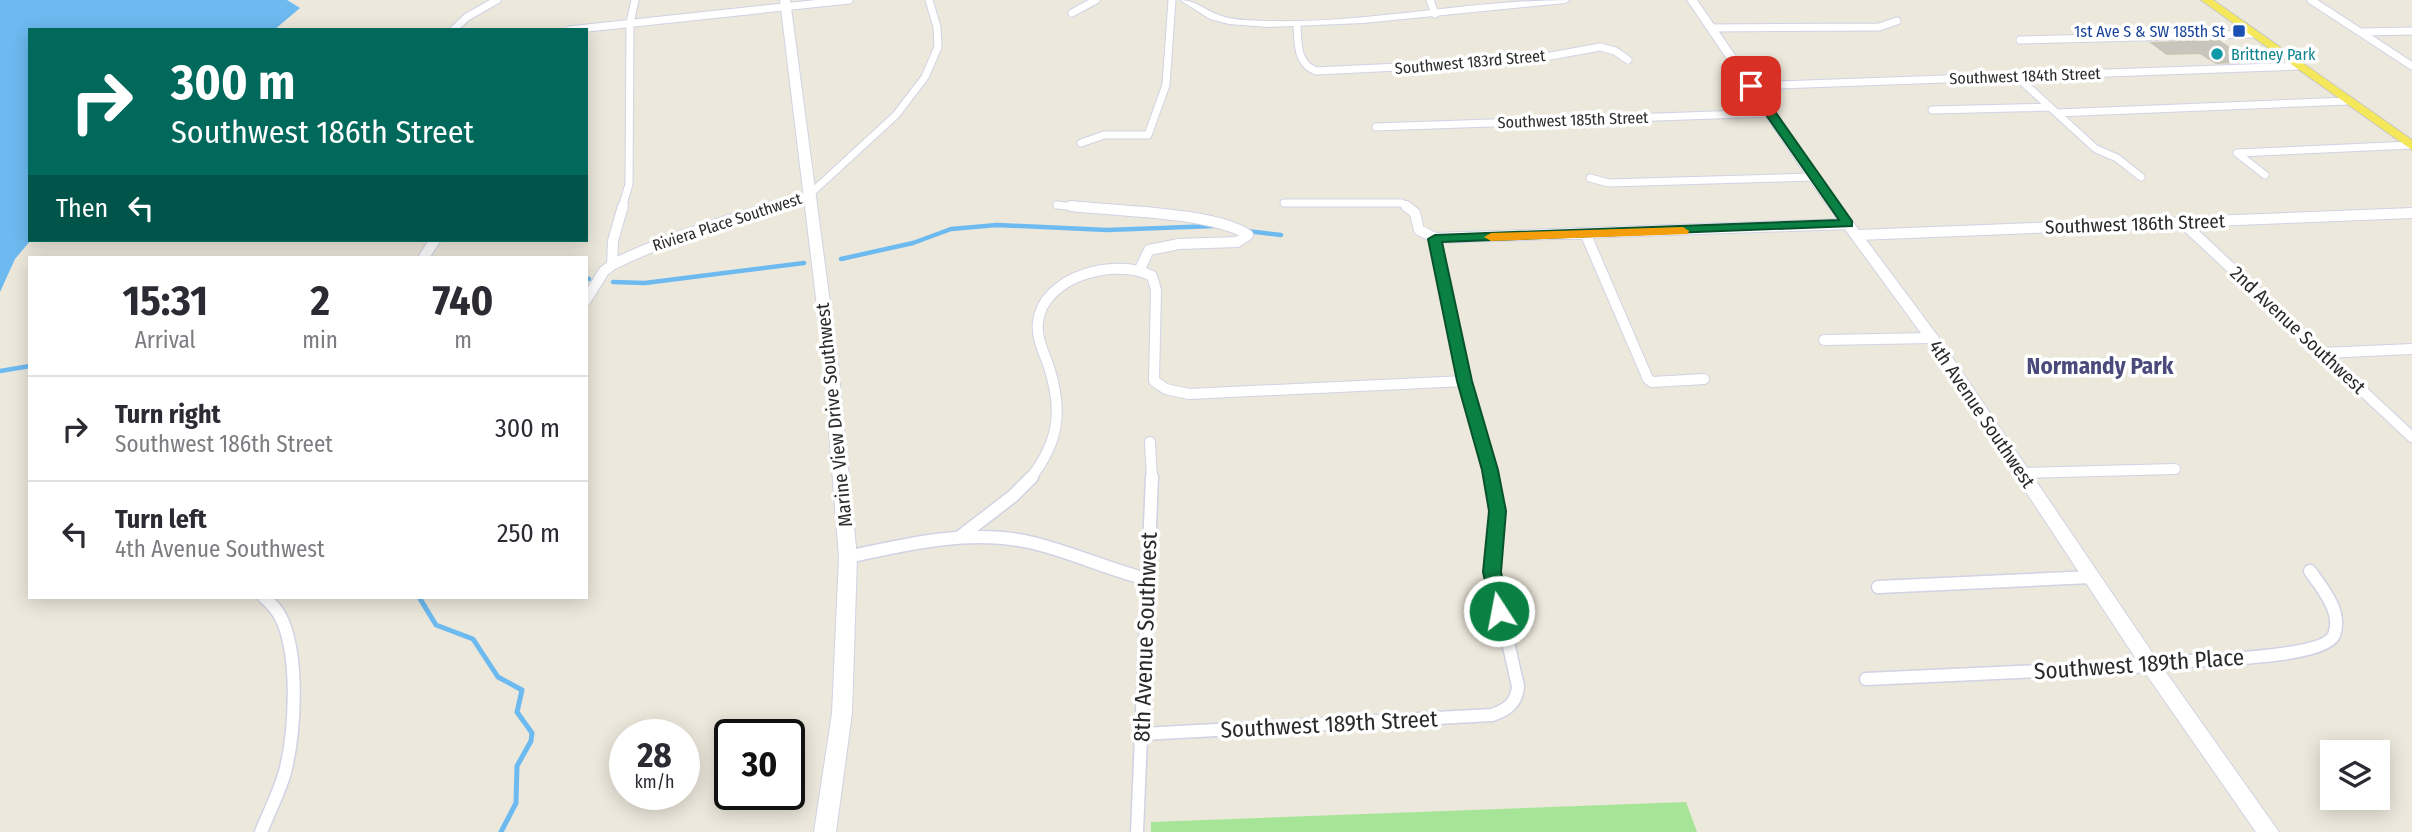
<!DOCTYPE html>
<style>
:root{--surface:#fff;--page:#f7f7f7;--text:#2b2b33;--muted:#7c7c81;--line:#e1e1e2}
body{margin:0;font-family:"Fira Sans Condensed",sans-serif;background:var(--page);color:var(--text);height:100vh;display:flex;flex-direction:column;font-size:26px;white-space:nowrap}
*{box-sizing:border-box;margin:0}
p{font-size:23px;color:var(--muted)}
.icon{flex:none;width:38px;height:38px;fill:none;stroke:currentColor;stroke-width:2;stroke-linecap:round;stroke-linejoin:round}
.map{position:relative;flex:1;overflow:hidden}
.drawer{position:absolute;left:28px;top:256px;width:560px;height:343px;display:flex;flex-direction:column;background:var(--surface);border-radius:0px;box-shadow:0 4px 18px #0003}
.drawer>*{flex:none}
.guide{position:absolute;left:28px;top:28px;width:560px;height:214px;border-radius:0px;box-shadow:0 4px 18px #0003;background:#00695c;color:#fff;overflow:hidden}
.tools{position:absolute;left:2320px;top:740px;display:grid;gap:14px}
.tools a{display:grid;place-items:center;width:70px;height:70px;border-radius:0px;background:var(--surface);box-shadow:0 4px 18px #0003;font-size:35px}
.speed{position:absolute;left:609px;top:719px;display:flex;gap:14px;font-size:35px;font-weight:700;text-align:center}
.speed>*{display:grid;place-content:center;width:91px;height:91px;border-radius:50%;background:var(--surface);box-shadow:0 4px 18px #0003;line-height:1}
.speed small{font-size:18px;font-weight:400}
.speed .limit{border:4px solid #111;border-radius:10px;background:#fff;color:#111}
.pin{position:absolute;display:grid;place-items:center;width:60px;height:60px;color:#fff;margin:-30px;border-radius:14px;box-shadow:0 4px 10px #0006}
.me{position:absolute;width:77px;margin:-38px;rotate:349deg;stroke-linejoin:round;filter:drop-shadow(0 0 5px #0008)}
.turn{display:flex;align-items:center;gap:24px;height:147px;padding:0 28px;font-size:32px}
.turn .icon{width:91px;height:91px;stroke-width:2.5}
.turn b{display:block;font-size:49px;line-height:60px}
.then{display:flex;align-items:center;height:66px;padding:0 28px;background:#0003;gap:14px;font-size:26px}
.eta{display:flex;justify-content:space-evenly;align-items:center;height:119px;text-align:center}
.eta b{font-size:42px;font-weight:700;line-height:49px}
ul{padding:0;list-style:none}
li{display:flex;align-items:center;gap:21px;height:105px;padding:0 28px;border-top:2px solid var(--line)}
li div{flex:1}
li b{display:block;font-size:26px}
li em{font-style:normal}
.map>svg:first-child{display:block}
.green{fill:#a6e597}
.water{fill:#6dbaf1}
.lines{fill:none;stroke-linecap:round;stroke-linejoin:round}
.stream-far1{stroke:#6dbaf1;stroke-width:4.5}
.stream{stroke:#6dbaf1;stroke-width:5}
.building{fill:#c8c5bc;stroke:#c8c4b6;stroke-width:2}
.street-far2-casing{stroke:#d1d2e4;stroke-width:9}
.street-far1-casing{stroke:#d1d2e4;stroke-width:12}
.street-casing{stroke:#d1d2e4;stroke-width:15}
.secondary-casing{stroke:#d1d2e4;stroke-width:2}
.primary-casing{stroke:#c8c8c8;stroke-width:2}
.street-far2{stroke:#fff;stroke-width:7}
.street-far1{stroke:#fff;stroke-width:10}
.street{stroke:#fff;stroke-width:12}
.secondary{fill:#fff;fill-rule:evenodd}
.primary{fill:#f4e75a;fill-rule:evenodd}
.route{fill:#0b8043;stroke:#07532c;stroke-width:2}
.slow{fill:#f59e0b}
.transit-dot{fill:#1a4fb4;stroke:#fff;stroke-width:2.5}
.culture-dot{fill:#0f9aa8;stroke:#fff;stroke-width:2.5}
.labels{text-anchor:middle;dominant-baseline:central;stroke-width:7;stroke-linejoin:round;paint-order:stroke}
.far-transit-label{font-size:16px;fill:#164399;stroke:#fff;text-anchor:end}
.far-culture-label{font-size:16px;fill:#0d838f;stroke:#fff;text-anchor:start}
.far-street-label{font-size:16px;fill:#2a2a2a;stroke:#fff}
.street-label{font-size:19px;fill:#2a2a2a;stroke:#fff}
.quarter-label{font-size:23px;font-weight:bold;fill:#4a4b7c;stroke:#fff}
.near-street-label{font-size:23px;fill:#2a2a2a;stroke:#fff}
</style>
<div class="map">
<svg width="2412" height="832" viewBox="0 0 2412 832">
<rect width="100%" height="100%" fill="#ede8dc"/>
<path class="green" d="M1686,802L1697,832H1151V822Z"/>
<path class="water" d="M0,0H287L300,8L274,30H30L31,240L15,259L0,292Z"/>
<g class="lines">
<path class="stream-far1" d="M1247,231L1281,235
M841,259L913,243L951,229L997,225L1107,230L1214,226
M586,278L589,279
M613,282L645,283L804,263
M0,371L30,366"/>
<path class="stream" d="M419,597L436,625L473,639L498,677L522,690L517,712L532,733L531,741L517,766L516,803L501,832"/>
</g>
<path class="building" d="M2219,41L2234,51L2224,52L2240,62L2216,63L2200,53L2167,54L2152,43Z"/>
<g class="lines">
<defs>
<path id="street-far2" d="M1430,0L1435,14
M2311,0L2412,66
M1072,13L1096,0
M1297,24C1298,42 1296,63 1316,71L1523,61L1600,47L1615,51L1628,60
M1711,28L1879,27L1897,21
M453,30L467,17L497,0
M569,30L849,0
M2363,32L2412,31
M2020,40L2254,34
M2016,76L2096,149L2117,158L2141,177
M1751,86L2299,66
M1932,110L2049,107
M2057,113L2348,101
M1376,127L1770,113
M1081,143L1104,135H1148L1166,85L1172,0
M2265,175L2237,153L2411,145
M1590,178L1609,183L1813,177
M1284,203H1402L1409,208
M1057,205L1088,208
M622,208L629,184L630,23L635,0
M768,208L809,195L896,115L925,77L938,47L937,27L929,0"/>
<path id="street-far1" d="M1071,206C1114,211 1215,212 1248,235L1237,242L1179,244L1149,250L1140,269
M1406,206L1415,213L1419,230L1435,238L1848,224
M2183,223L2412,437
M1586,235L1648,379L1652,382L1704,379
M1858,235L2412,213
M1435,238L1465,381L1492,479
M424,257L435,240
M612,265C663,239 719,224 773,206
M586,300L604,271L612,265L613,241L623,206
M1824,340L1932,338
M2322,353L2412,349
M1150,442L1152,479
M2022,473L2175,469
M1030,479C1060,441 1063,409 1048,364C1043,351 1036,336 1038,322C1043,276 1116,257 1152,276L1156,290L1154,381L1166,389L1189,394L1465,381"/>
<path id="street" d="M961,536L1013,496L1032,477
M848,557C907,544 969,529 1029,542C1069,551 1107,569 1147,579
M1878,587L2091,577
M1866,679L2151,666L2170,662C2197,660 2324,659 2334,635C2343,612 2322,588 2310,571
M1142,734L1492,715C1507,710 1517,703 1518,686L1492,572L1498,511L1491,477
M261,832C269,812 279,793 285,772C295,733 299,661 283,622C279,612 272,604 264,597
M1137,832L1152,477"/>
<path id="secondary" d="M780,0H790L837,356L857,557L852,713L836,832H814L832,713L839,557L823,356Z
M1180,0C1196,0 1204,10 1219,15C1233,21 1251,20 1266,21C1368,24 1469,0 1570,0L1565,3L1363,23L1268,27L1229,24L1210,19Z
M1687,0H1697L1817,174L1937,335L2158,661L2279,832H2256L2144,671L1926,340L1809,180Z"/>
<path id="primary" d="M2201,0H2213L2412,140V150Z"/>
</defs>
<use href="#street-far2" class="street-far2-casing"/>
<use href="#street-far1" class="street-far1-casing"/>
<use href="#street" class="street-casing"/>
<use href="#secondary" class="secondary-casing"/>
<use href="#primary" class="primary-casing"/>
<use href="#street-far2" class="street-far2"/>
<use href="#street-far1" class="street-far1"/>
<use href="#street" class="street"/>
<use href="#secondary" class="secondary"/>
<use href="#primary" class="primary"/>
</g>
<path class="route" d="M1751,82L1755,83L1852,221V226L1442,242L1472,381L1498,470L1506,511L1501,572L1509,611L1506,616H1493L1483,572L1489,511L1482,470L1457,381L1428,239L1435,235L1839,220L1746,86Z"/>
<path class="slow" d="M1683,227L1689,231L1688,234L1491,241L1484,237L1491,233Z"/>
<rect class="transit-dot" x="2232" y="24" width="14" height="14" rx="3.5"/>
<circle class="culture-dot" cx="2217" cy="54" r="7"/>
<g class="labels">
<g class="far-transit-label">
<text x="2225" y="31">1st Ave S &amp; SW 185th St</text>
</g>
<g class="far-culture-label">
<text x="2231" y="54">Brittney Park</text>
</g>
<g class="far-street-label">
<text transform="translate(1470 62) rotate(-5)">Southwest 183rd Street</text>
<text transform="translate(2025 76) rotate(-2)">Southwest 184th Street</text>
<text transform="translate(1573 120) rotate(-2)">Southwest 185th Street</text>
<text transform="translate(727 222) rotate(-18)">Riviera Place Southwest</text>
</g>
<g class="street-label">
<text transform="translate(2135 224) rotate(-2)">Southwest 186th Street</text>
<text transform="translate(2298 330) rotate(43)">2nd Avenue Southwest</text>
<text transform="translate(1982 414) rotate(56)">4th Avenue Southwest</text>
<text transform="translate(834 415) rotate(-96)">Marine View Drive Southwest</text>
</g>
<g class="quarter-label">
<text x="2100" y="366">Normandy Park</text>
</g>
<g class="near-street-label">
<text transform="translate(1145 637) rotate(-88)">8th Avenue Southwest</text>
<text transform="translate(2139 664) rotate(-4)">Southwest 189th Place</text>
<text transform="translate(1329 724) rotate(-3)">Southwest 189th Street</text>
</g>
</g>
</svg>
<div class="tools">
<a><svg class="icon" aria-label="layers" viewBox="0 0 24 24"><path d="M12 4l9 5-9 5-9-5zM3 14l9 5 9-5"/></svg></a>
</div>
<div class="speed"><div>28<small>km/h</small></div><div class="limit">30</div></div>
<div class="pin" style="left:1751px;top:86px;background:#d93025"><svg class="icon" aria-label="arrive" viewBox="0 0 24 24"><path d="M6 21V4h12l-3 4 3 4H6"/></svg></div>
<svg class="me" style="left:1499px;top:611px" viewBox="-20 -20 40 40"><circle r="17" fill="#0b8043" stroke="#fff" stroke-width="3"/><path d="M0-11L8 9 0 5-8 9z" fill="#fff"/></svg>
<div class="guide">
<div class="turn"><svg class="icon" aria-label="right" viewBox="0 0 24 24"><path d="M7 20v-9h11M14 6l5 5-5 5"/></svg><div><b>300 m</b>Southwest 186th Street</div></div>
<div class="then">Then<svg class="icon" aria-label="left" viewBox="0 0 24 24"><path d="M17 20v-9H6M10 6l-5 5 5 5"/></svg></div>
</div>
<section class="drawer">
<div class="eta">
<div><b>15:31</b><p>Arrival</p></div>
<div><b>2</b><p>min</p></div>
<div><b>740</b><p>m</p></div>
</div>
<ul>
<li><svg class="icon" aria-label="right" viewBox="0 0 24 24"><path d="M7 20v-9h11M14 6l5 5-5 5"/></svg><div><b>Turn right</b><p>Southwest 186th Street</p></div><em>300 m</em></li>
<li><svg class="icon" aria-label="left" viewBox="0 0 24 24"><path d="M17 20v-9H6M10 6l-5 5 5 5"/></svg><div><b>Turn left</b><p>4th Avenue Southwest</p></div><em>250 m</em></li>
</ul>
</section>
</div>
